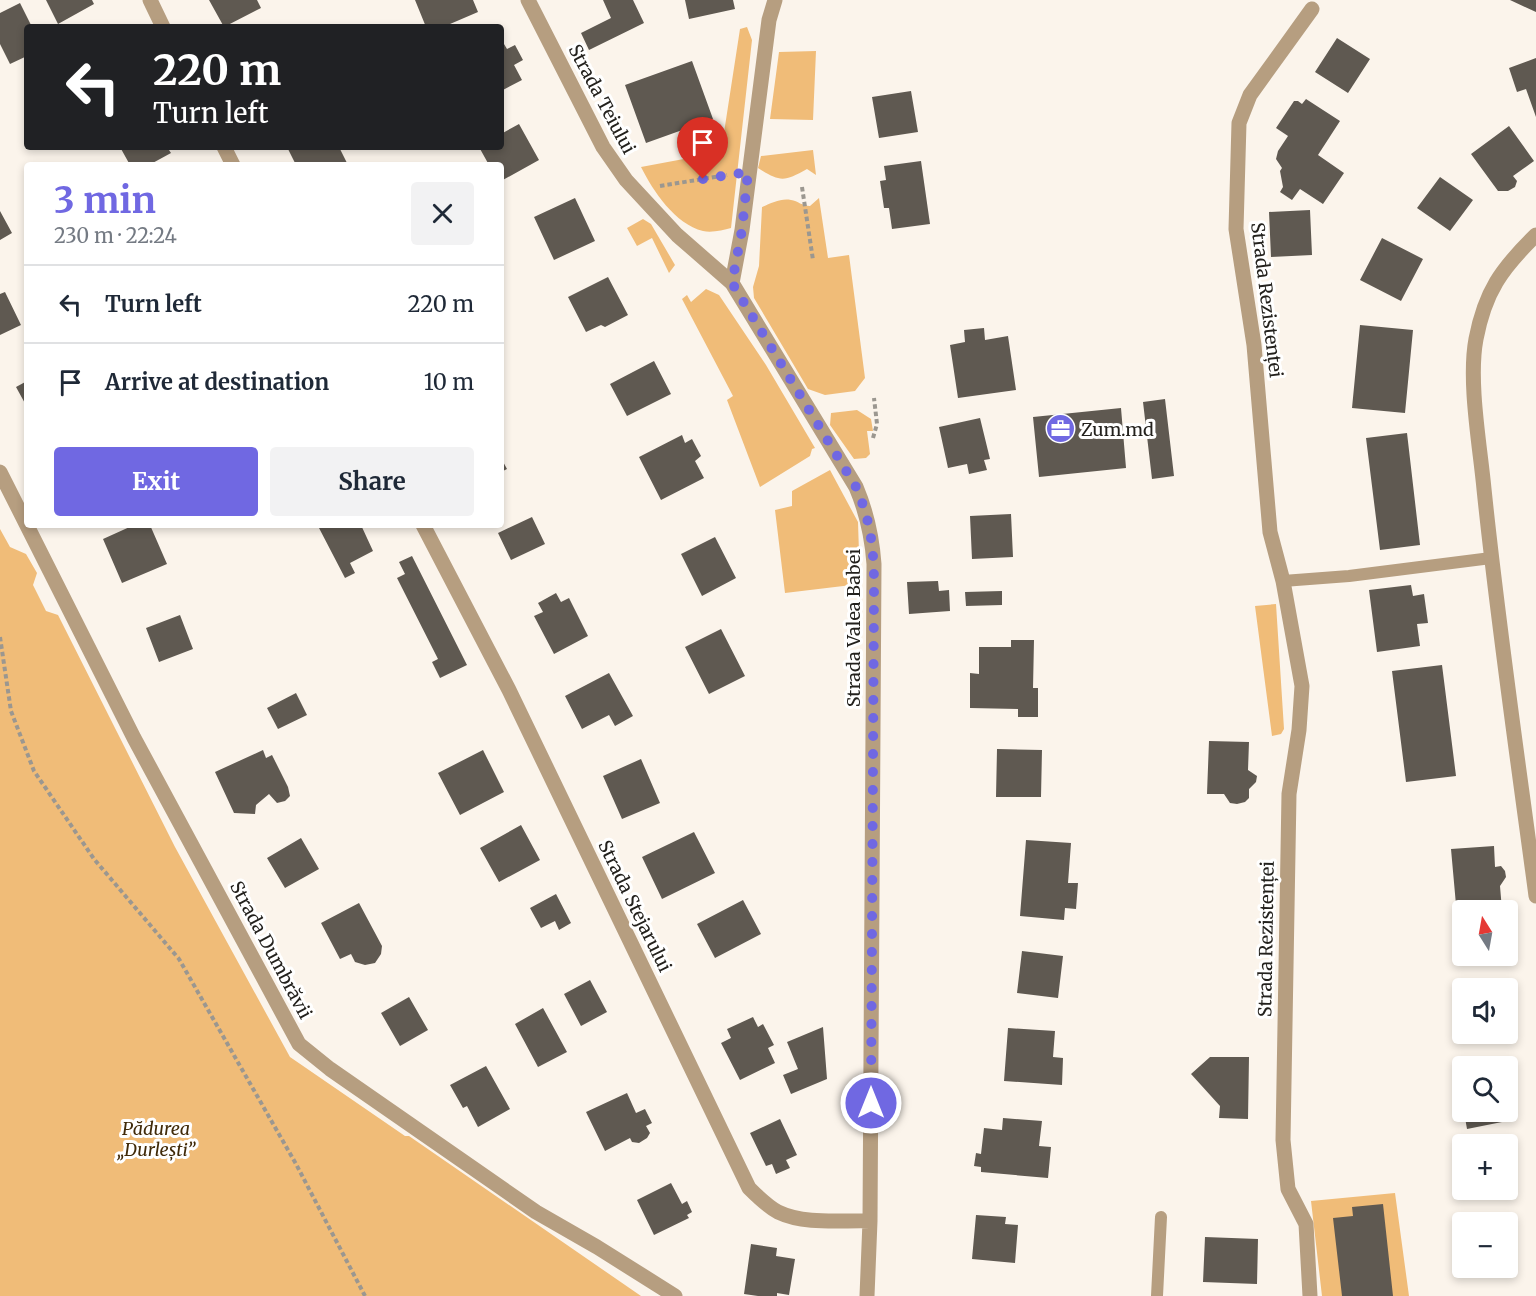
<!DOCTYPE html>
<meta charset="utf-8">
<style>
:root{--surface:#fff;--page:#f2f2f3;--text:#1f2937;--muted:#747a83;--line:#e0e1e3;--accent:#7068e2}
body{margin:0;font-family:Merriweather,serif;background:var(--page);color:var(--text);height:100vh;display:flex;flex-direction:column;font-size:22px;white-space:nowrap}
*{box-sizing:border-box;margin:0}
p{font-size:20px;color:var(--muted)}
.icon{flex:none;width:33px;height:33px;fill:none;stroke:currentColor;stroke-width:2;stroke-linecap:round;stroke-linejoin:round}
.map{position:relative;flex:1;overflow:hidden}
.side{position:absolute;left:24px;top:162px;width:480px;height:366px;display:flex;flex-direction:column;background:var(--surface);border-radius:6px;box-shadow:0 3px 9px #0003}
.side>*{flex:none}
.guide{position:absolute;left:24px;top:24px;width:480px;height:126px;border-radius:6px;box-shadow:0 3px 9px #0003;background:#202124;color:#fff;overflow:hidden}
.needle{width:39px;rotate:349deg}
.controls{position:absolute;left:1452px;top:900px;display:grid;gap:12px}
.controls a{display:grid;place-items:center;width:66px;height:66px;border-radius:6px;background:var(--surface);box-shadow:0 3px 9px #0003;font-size:30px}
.pin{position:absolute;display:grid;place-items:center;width:51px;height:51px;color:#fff;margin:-62px -26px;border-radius:50% 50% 50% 0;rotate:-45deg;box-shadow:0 0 6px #0007}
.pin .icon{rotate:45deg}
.me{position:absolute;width:66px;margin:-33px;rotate:0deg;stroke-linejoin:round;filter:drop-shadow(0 0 4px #0008)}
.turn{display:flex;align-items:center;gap:21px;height:126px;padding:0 30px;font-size:27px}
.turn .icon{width:78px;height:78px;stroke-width:2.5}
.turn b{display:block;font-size:42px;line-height:51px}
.round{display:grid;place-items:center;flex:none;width:63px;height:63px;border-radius:6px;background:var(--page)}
.head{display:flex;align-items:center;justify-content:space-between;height:102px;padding:0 30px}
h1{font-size:36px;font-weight:700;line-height:45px;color:var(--accent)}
.action{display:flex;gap:12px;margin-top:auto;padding:12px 30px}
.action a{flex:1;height:69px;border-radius:6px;background:var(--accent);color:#fff;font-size:24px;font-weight:700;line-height:69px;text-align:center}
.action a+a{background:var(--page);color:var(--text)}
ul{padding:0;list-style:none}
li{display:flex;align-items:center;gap:18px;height:78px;padding:0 30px;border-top:2px solid var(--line)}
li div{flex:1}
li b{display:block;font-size:22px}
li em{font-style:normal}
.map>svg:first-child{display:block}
.green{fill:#f0bc78}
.building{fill:#5f5951}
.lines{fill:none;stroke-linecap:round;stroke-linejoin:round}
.path{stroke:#9b9790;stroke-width:4;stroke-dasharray:4.5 3;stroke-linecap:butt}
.service{stroke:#b69e80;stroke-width:12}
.minor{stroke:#b69e80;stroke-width:15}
.route{stroke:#7068e2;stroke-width:10;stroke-dasharray:0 18}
.labels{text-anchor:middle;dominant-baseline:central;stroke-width:6;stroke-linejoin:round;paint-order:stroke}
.street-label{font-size:18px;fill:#23211d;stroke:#fff}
.poi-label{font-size:18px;fill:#23211d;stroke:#fff;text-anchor:start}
.park-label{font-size:18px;font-style:italic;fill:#402a09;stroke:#fff}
</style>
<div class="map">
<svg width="1536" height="1296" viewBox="0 0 1536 1296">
<rect width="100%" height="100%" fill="#fbf4eb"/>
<path class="green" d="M747,27L752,40L731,228C723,230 712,233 703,231C675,224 653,191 641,167L721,152L740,29Z
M816,51L813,120L770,119L779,52Z
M813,150L816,175L807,169C784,182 780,182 758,168L761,156Z
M819,198L828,258L849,255L865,378L855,391L825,395L808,389L754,298L753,287L759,266L762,207C772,203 781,198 791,200C798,201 802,206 810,206Z
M643,219L651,224L675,265L669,273L652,238L637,246L627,228Z
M706,289L719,295L766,365L815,448L812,449L810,456L760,487L727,400L733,396L682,299L687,295L691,302Z
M857,410L871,419L873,431H867L870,454L866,458L854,459L830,425L831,413Z
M830,470L858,522L860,584L785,593L775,510L792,506V491Z
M0,529L10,547L26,554L37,573L33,585L46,611L58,615L175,847L290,1057L405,1136H409L641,1296H0Z
M1276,604L1284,729L1281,734L1272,736L1255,606Z
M1395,1193L1409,1296H1322L1311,1201Z"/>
<path class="building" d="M46,0H92L94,4L58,24Z
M209,0H257L261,8L224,27Z
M415,0H473L478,12L443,27H426Z
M603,0H633L644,23L589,50L581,33L611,18Z
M685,0H733L735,9L689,19Z
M1510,0H1536V12Z
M20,3L32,27H27V56L10,64L0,44V13Z
M1337,38L1370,59L1348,93L1315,72Z
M501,39L507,49L515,45L523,60L514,65L522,80L501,91Z
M1536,58V117L1526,89L1517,92L1509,68Z
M692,61L713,119L646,143L625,85Z
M911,91L918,132L879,138L872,97Z
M1306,99L1340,121L1318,155L1344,173L1323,204L1300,189L1292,200L1280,192L1283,187L1280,171L1282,168L1276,159L1278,151L1288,136L1276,128L1294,101H1298L1302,104Z
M519,124L539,160L501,181V165H489L479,147H501V134Z
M1509,126L1534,161L1513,176L1517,181L1515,187L1508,191H1498L1471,154Z
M120,147H167L171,153L149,165H130Z
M287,147H339L348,165H296Z
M921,161L930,224L892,229L889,208H884L880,181L886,180L884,166Z
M1440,177L1473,200L1450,231L1417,208Z
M575,198L595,241L554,260L534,217Z
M1310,210L1312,255L1271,257L1269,212Z
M0,211L12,233L0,240Z
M1382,238L1423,259L1401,301L1360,280Z
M608,277L628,315L605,327L601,325L586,332L568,297Z
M5,292L21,325L0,335V294Z
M1360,325L1413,330L1405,413L1352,408Z
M984,328L985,340L1008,336L1016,390L958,398L950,345L965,342L964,330Z
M654,361L671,394L627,416L610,384Z
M27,381V407L16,387Z
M1165,399L1174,476L1152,479L1143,402Z
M1121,408L1126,468L1039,477L1033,417Z
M980,418L990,459L984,460L987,470L969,474L967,464L948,468L939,427Z
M1407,433L1420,545L1380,550L1366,438Z
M682,435L685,443L692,439L701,456L695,461L704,478L661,500L639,457Z
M501,458L507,469L501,472Z
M1011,514L1013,557L972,559L970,516Z
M532,517L545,544L511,560L498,533Z
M134,525H150L167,564L122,583L103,539Z
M325,525H361L373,551L350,563L355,573L345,578L319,528Z
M715,537L736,578L702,596L681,554Z
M412,556L467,665L440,678L432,662L438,659L397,578L405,574L399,562Z
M938,581L939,591L949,590L950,611L909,614L907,582Z
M1411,585L1413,596L1424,594L1428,623L1417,624L1420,646L1377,652L1369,590Z
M1002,591V605L966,606L965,592Z
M556,593L561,602L569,598L588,636L554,654L534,616L543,612L538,603Z
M180,615L193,649L159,662L146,628Z
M721,629L745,676L709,694L685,647Z
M1011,640H1034L1033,688H1038V717H1018V709L970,708V673L979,674V647H1011Z
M1442,665L1456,776L1406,782L1392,671Z
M609,673L633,716L615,726L609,715L582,729L565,696Z
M296,693L307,715L278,729L267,708Z
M1209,741L1249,742L1248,770L1257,776L1256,782L1249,789V798L1245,802L1237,804L1230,803L1224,794H1207Z
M997,749L1042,750L1041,797H996Z
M263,750L266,758L272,755L288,787L290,796L285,801L277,803L269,794L256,805L255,814L234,813L215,772Z
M483,750L504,792L460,815L438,773Z
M641,759L660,803L622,819L603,776Z
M521,825L540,860L499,882L480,848Z
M694,832L715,873L662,899L642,857Z
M301,838L319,869L285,888L267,858Z
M1026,840L1071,843L1068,883H1078L1076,909L1065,908L1064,920L1020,916Z
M1494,846L1495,867L1501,866L1505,871L1506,877L1500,886L1502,910H1462V915L1457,916L1451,849Z
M556,894L571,923L559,930L555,921L541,928L530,908Z
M743,900L761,934L715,958L697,924Z
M359,903L382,946L381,954L375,963L365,965L355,962L351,954L340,959L321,923Z
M1022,951L1063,956L1058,998L1017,993Z
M590,980L607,1012L581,1026L564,994Z
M409,997L428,1030L400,1046L381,1013Z
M543,1008L567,1052L538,1067L515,1024Z
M753,1017L758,1027L763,1024L774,1045L768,1048L775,1063L740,1080L721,1043L731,1038L727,1029Z
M823,1027L827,1079L791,1094L783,1075L798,1069L787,1042Z
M1008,1028L1055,1031L1053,1057L1063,1058L1062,1085L1004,1081Z
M1210,1057H1249L1248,1119L1219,1118L1220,1106L1191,1074Z
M486,1066L510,1109L478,1127L467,1106L463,1108L450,1085Z
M1462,1071V1095H1461L1457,1072Z
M627,1093L636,1113L645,1109L652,1123L646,1126L650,1133L647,1138L639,1143L632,1142L630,1138L605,1151L586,1112Z
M1508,1104L1512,1120L1467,1129L1464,1112H1508Z
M1003,1118L1042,1121L1039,1146L1051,1147L1048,1178L981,1172V1167L974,1166L976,1153L981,1154L984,1128L1002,1130Z
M780,1119L797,1155L786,1160L790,1168L776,1174L772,1164L766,1166L750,1133Z
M671,1183L682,1204L687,1201L692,1212L687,1215L689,1218L654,1235L637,1200Z
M1383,1204L1393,1296H1342L1333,1218L1353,1216L1352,1207Z
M976,1215L1006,1217L1005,1224L1018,1225L1015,1263L972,1259Z
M1205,1237L1258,1239L1257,1284L1203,1282Z
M751,1244L777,1248L776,1256L795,1259L789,1295L777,1293V1296H758L744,1294Z"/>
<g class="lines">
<path class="path" d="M660,186L727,175
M802,187L813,260
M873,438L877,424L874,398
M0,637L11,711L34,771L94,859L179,959L296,1164L365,1296"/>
<path class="service" d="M1283,581L1349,576L1491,558
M1157,1296L1161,1217"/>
<path class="minor" d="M150,0L163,27
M528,0L603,147L626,180L677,235L732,283
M775,0L769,20L742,230L732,283L856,487C867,513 872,536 874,564L870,1221L867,1296
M224,147L233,165
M1536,235C1501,269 1485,292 1476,339C1468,381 1480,446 1484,489C1498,625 1518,761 1536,896
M0,472L134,738L299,1044L330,1069L536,1212L597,1247L675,1296
M423,525L509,690L749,1188C758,1197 767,1206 778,1212C805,1225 841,1220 870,1221
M1310,1296L1306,1224L1288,1189L1283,1140L1289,794L1299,730L1302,686L1283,581L1270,532L1254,345L1236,229L1239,123L1250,95L1312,9"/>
</g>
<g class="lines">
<path class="route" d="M703,179L748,172L742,230L732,283L856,487C871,522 874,549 874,587L871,1103"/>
</g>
<defs>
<symbol id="office-disc" viewBox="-11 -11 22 22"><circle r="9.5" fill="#7068e2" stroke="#fff"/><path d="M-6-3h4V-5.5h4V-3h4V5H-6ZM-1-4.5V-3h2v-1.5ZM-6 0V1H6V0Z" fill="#fff"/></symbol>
</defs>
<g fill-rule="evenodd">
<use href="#office-disc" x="1044" y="412" width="33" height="33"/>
</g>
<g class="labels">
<g class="street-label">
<text transform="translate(602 99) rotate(62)">Strada Teiului</text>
<text transform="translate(1267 300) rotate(83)">Strada Rezistenței</text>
<text transform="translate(853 628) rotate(-90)">Strada Valea Babei</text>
<text transform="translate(635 906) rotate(64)">Strada Stejarului</text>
<text transform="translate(1266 939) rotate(-89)">Strada Rezistenței</text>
<text transform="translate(271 950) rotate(62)">Strada Dumbrăvii</text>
</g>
<g class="poi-label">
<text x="1081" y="429">Zum.md</text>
</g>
<g class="park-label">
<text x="156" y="1128">Pădurea<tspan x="156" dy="21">„Durlești”</tspan></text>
</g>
</g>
</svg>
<div class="controls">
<a><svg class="needle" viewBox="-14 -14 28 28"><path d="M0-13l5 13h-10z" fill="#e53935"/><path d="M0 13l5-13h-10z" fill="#747a83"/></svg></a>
<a><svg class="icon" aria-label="sound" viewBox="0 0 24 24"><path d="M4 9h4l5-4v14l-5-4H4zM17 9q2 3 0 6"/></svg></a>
<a><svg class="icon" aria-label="search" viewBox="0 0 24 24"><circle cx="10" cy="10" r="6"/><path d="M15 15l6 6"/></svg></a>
<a>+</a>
<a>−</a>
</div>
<div class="pin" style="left:703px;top:179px;background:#d93025"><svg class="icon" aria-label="arrive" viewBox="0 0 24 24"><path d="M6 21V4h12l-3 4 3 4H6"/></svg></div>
<svg class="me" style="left:871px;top:1103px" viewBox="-20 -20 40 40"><circle r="17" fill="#7068e2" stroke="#fff" stroke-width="3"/><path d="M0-11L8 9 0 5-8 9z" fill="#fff"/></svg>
<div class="guide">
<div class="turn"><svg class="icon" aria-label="left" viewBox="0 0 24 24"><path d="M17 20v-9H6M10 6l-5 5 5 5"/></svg><div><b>220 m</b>Turn left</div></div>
</div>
<section class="side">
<div class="head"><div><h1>3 min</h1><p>230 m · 22:24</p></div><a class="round"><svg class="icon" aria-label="close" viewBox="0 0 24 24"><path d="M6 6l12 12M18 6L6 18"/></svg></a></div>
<ul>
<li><svg class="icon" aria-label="left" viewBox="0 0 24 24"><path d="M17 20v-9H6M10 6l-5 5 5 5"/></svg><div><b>Turn left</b></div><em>220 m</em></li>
<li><svg class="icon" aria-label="arrive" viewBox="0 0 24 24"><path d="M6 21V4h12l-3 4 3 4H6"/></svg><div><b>Arrive at destination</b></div><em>10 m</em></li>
</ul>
<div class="action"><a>Exit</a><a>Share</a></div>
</section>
</div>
